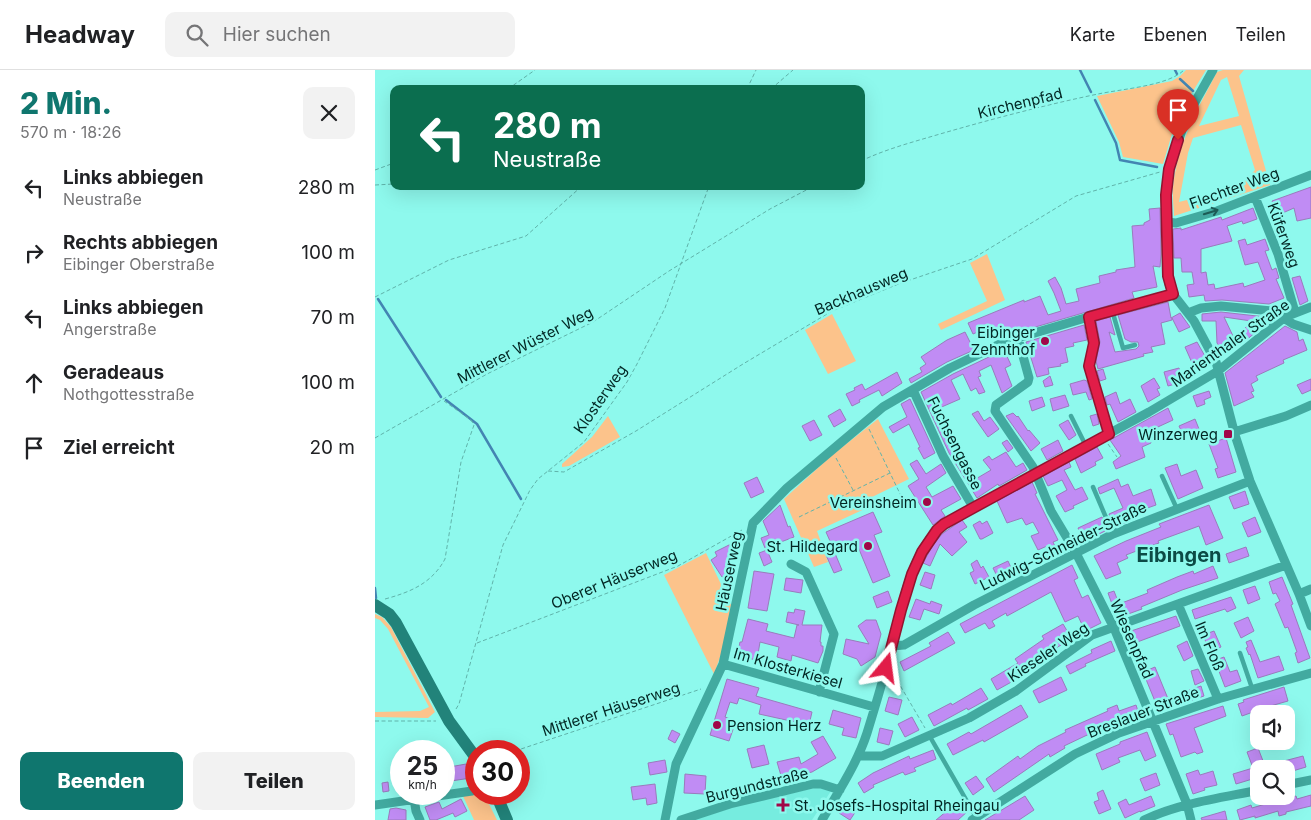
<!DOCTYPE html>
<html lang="de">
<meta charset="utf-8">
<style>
:root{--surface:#fff;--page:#f2f2f2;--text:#202124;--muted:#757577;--line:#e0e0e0;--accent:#0f766e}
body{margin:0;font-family:Inter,sans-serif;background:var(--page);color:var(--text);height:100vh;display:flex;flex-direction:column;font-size:19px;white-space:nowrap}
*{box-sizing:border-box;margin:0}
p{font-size:16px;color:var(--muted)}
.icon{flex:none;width:28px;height:28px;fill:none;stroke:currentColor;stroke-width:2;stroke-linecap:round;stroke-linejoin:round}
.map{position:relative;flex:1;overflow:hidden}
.panel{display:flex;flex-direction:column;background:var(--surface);width:375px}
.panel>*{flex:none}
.hud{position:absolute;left:15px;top:15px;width:475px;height:105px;border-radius:10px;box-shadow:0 5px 20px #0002;background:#0b6e4f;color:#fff;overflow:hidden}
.fabs{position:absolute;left:875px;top:635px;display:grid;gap:10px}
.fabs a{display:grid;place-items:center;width:45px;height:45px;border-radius:10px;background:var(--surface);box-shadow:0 5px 20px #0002;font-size:25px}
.speed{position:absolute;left:15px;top:670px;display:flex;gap:10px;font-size:25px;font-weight:700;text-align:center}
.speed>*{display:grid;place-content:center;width:65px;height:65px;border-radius:50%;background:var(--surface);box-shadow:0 5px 20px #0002;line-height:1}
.speed small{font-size:12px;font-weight:400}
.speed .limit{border:8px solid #d22;background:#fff;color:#111}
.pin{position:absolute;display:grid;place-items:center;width:42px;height:42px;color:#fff;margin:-51px -21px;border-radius:50% 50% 50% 0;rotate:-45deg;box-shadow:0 0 5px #0007}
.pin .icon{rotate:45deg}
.me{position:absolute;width:55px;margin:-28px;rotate:16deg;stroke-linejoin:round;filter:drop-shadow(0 0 4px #0008)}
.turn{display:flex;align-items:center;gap:18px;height:105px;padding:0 20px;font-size:22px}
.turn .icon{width:65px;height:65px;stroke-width:2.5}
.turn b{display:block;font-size:35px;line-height:42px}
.round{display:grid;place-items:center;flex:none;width:52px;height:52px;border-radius:10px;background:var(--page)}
.head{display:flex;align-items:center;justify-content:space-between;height:85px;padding:0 20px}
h1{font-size:30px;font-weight:800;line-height:38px;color:var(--accent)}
.button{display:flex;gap:10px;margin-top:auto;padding:10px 20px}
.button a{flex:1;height:58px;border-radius:10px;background:var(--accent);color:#fff;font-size:20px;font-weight:800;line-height:58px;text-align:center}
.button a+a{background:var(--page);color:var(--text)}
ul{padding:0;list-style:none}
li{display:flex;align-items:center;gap:15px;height:65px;padding:0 20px}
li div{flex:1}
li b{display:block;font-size:19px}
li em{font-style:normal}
header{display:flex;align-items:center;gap:30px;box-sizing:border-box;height:70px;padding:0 25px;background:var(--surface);border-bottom:1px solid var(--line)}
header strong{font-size:24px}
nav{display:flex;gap:28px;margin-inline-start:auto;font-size:18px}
.search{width:350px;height:45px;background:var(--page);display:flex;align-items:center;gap:12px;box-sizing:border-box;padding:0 18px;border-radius:10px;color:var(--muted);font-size:19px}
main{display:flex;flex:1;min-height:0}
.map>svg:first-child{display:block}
.built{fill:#76ecdf}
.green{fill:#fcc38b;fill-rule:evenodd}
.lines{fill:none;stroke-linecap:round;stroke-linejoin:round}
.stream{stroke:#4385b2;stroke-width:2.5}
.building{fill:#c08cf4;stroke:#9a7bbc}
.path{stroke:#60b3aa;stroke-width:1;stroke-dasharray:4 2.5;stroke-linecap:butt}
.service{stroke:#42aaa0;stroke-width:4.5}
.minor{stroke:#42aaa0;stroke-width:9}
.secondary{stroke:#22837a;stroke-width:12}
.oneway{stroke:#1c5b55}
.route-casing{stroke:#92132f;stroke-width:12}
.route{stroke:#e11d48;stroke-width:9}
.poi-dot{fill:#a10748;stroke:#8ef9ed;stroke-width:2}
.labels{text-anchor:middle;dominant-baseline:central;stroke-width:5;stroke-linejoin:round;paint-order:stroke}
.street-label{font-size:15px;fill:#022623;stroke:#8ef9ed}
.poi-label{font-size:15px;fill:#022623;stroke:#8ef9ed;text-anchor:end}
.district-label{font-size:20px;font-weight:bold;fill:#0c4b46;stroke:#8ef9ed}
</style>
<header>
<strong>Headway</strong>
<div class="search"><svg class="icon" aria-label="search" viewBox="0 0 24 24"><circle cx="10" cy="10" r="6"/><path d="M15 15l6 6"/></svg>Hier suchen</div>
<nav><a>Karte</a><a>Ebenen</a><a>Teilen</a></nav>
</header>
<main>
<section class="panel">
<div class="head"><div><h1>2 Min.</h1><p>570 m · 18:26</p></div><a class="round"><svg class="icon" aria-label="close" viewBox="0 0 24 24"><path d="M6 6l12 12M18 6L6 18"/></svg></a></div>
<ul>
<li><svg class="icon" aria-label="left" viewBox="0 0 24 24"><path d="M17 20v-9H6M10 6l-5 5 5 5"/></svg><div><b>Links abbiegen</b><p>Neustraße</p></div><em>280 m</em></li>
<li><svg class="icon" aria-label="right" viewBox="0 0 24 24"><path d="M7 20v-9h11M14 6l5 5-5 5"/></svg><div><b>Rechts abbiegen</b><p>Eibinger Oberstraße</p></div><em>100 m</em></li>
<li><svg class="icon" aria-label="left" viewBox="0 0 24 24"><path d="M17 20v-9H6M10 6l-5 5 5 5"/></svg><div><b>Links abbiegen</b><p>Angerstraße</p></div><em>70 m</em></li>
<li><svg class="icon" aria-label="ahead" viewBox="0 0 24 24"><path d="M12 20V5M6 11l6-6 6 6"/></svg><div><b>Geradeaus</b><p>Nothgottesstraße</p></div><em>100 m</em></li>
<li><svg class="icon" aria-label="arrive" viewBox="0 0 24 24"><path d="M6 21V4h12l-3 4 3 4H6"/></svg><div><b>Ziel erreicht</b></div><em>20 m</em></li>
</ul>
<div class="button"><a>Beenden</a><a>Teilen</a></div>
</section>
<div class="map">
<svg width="936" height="750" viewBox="0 0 936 750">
<rect width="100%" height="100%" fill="#8ef9ed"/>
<path class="built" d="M443,717L456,721L437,750H318L359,737Z"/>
<path class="green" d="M811,0H831L802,47L788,94L748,87L744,72L722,26L797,11L805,6Z
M848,0H869L864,6L895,115L799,146C799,137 797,127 798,118C802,75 822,40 842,2ZM852,7L864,46L824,56L846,10ZM866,55L880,100L866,116L804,132L813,83L818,68Z
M612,184L630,230L566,260L563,254L612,231L595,193Z
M457,244L481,291L453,304L430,260Z
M233,346L245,367L194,396L187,397V394L217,367Z
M503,349L534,409L493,429L496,436L442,461L453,492L439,497L409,429L456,386Z
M331,483L356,535L348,579L339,604L289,505Z
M0,544L7,547L16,557L60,642L53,648L0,647V642L45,641L54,637L13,559L5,550L0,548Z
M109,724L122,750H99L88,726Z"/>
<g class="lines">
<path class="stream" d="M705,0L716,22
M800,0L802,4
M805,9L818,21
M720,30L741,73L745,90L782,97
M3,229L66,327
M71,330L102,354L146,429
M0,518L1,528"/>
</g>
<path class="building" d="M936,117V148L922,151L919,138L903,145L897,131Z
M785,138L786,184L785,197L778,196L782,217L757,222L759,228L623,268L620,260L607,266L605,261L598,264L593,253L649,230V232L665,226L673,245L686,241L679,223L673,211L680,207L686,218L691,234L704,231L701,219L725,213L724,206L741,202V200L760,197L757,156L769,155V153L775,150L774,139Z
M878,138L882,149L868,154L867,151L852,156L857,171L826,179V203L831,202L833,215L839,214L840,219L868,213L869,217L890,210L883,192L870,195L863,171L870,169L872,175L890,169L894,180L890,181L897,200L901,198L904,208L901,209L909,228L894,234L847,230L830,231L829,225L814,227L812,215L819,214L817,202H807L806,188H799L798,159L806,158V160L846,147L847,150Z
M925,206L933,231L925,235L917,208Z
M793,232L796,248L805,243L815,257L804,262L797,248V250L786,253L790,274L776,277L778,282L768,284L769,286L723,299L721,291L725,272L721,251L735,247L740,265L734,262L740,282L761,279L764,276L763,272H756L750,269L743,245Z
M846,242L891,247L890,253L849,247L858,266L845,278L842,273L841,251H827V244Z
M874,254L881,262L870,271L864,264Z
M709,255L712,270L698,273L699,276L690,278L693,292L685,294L686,296L673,298L674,304L662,307L651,272Z
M910,256L922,262L924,271L928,269L932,280L908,290L909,293L881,306L883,310L876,314L879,321L876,322L879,327L859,336L850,303Z
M590,262L599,280L572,292L536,313L534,309L547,302L545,298L551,294L546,287L572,270Z
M822,272L831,288L818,295L810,277Z
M635,277L629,280L636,295L630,298L637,316L627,323L616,295L604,301L606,306L603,307L610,322L604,324L601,318L596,321L588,304L576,310L585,329L562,339L572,362L599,410L616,400L608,390L614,386L617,390L631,382L641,397L648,393L652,400L624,416L623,414L602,428L574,383L546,322L578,304Z
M804,298L808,312L793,316L789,302Z
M728,299L731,309L725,311L722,301Z
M522,302L527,313L507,326L504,320L484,330L485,332L477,336L471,324L480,320L479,318L487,314L490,320Z
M675,306L678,315L670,317L668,311Z
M779,308L785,318L782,319L785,325L773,332L766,316Z
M936,309V320L927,324L922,315Z
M709,310L712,311L717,329L714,330L711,322L698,325L695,314Z
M834,321L836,327L829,330L830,334L822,337L818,326Z
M741,322L745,334L755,329L761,342L743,352L735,334L732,335L730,327Z
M690,325L694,336L678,341L675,329Z
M667,327L670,336L657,341L654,331Z
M535,329L560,383L549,389L543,378L545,377L534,354L518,363L514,357L532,347L526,334Z
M793,338L798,350L772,362L776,373L767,377L770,387L741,399L738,392L746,386L735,370Z
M465,339L471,350L459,357L453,346Z
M603,341L609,351L615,347L624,359L613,367L597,344Z
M638,343L642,347L643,346L653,361L654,360L665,373L656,381L631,346Z
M722,344L724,354L718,356L715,346Z
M820,349L824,359L808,365L804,356Z
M439,350L447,365L435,371L427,356Z
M693,350L701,365L694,370L684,355Z
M851,368L861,402L843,408L840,399L843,398L834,374Z
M632,370L638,378L633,382L627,373Z
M683,370L688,381L672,390L666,379Z
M722,377L728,388L720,392L721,395L706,403L700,389Z
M542,390L551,404L566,394L571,403L551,417L557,427L578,416L586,429L566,440L570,446L558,455L533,416L544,409L535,394Z
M694,392L696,397L689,400L700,420L707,417L713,429L698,436L699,438L690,442L681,426L692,420L687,410L673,416L668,406Z
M802,394L806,406L821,400L828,418L803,429L790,398Z
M382,407L389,422L376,428L369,413Z
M743,409L746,417L753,414L758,426L776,419L781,435L761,442L763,445L751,449L752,452L739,457L734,444L748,438L739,418L725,424L723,418Z
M657,412L662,423L660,424L683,470L678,472L682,481L676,484L672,476L663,480L656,466L664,463L658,452L651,455L647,448L632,453L622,431Z
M870,421L874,434L859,439L854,427Z
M405,435L413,457L415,456L419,467L390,478L386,468L394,465L388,451Z
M834,435L848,468L831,475L824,456L783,471L784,473L778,475L782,485L768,491L764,480L751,485L753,488L742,493L746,503L731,509L719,486L751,471L786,457L784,454Z
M498,442L507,462L499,465L515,506L498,513L481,472L459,480L451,462Z
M727,447L732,460L722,465L721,462L707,468L703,458Z
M880,447L886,462L873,467L867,453Z
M587,450L592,457L584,462L592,472L577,486L565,474L555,496L548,493L558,475L567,464Z
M605,451L607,454L612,451L618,463L607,469H605L598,455Z
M356,474L362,486L352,491L358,501L347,507L336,490L342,486L340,482Z
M871,477L874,486L854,493L851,484Z
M392,480L397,492L389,496L384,483Z
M459,481L467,500L459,503L451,485Z
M819,481L821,489L813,491L811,483Z
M602,490L606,498L608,496L614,507L600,514L595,503L599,501L596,494Z
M633,491L638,502L626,508L623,503L621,504L618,498Z
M697,495L703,508L699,510L707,528L713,525L726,553L710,561L703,546L690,552L676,522L632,546L631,543L617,551L620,556L614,559L610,553L590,563L585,554Z
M838,496L843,508L807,520L766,537L767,539L742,548L733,523L739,521L744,534L773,523L772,520L802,507L818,501L819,504Z
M379,501L399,504L392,541L373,538Z
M550,502L560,505L556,519L545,515Z
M907,507L918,534L916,535L935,588L923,593L920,583L922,582L913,557L910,558L900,534L905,531L901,523L898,524L894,512Z
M411,508L428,510L426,523L409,520Z
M880,516L885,529L873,534L868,520Z
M513,521L517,532L502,538L498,527Z
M856,527L861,538L852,542L850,539L820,549L817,540Z
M541,529L555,534L556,531L567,535L564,544L549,539L545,550L534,547Z
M420,539L430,541L427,555H447L445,572H446V576H448V581L443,593L417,585L416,591L402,587L404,577L385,572L382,590L362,586L365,572H367L373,549L393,554L391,561L419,568L422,555H424L411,552L413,542L419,543Z
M801,546L805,556L757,574L753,562Z
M873,547L879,561L866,568L859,553Z
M491,550H501L506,564L500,587L486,596L482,589L468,584L471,569L494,574L483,556Z
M688,554L697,569L670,584L671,586L638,608L640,610L622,620L616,609L643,593L640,589L669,569L667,566Z
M839,561L846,577L835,582L828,565Z
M573,562L580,573L529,601L525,592L556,576L554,573Z
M876,570L885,592L904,586L909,600L883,608L875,584L874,585L871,578L873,577L871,572Z
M736,571L740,581L710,594L711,596L695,604L691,596L717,583L716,580Z
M812,571L818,586L809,591L802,576Z
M849,587L855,602L862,600L866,611L850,617L842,596L840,597L838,591Z
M780,597L796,636L784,641L768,602Z
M823,599L829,611L820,615L816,601Z
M686,607L692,620L664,633L658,621Z
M352,609L384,618L381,626L437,642L434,655L384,644L386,635L364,628L362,634L355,632L350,647L361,651L354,671L335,665Z
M826,616L829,626L817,630L814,620Z
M909,617L913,631L878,641V642L867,646L863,634L869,632L868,630Z
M606,618L613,629L593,640L592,638L559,656L553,645L576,633L577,635Z
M514,627L527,630L523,645L510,641Z
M646,635L653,647L609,672L608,670L578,685L572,674L594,662L596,664Z
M742,635L744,641L761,635L764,644L748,650L749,652L739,656L738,654L710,666L689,676L690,678L675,687L674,684L619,722L611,709L643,686L645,689L663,676L691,662L690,660L733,641L732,639Z
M848,636L851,646L819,658L828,682L822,684L820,682L806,687L798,664L795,665L791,654Z
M458,640L486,648L481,668L467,665L469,658L454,654Z
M537,647L544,660L530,667L523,654Z
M505,658L518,661L514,675L502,672Z
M297,660L305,664L300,673L293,669Z
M772,662L781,686L770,691L765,680L743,688L745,692L727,700L721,684L745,674V672Z
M448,666L461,688L437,702L407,709L402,692L424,687L426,694L443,684L436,672Z
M389,675L394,694L377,698L372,679Z
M883,678L890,696L928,686L931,697L911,703V699H884V707L861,714L858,704L878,698L872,682Z
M558,680L561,689L539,698L541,701L530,705L528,702L498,715L499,717L489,723L483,713L498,703L534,686L535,689Z
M290,690L292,702L275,705L273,693Z
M91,694L92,701H95L96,708L69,712V698Z
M823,700L825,705L838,701L842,715L829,718L830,720L818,724L811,704Z
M781,703L785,715L770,721L765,709Z
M310,704L331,706L330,724L309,723Z
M601,706L609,717L598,725L590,713Z
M13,712L14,721L8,722L7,713Z
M280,714L282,733L272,735L271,728L258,730L256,717Z
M728,720L736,739L724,744L719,732L724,730L722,723Z
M936,725V736L911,742V744L904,746L903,741L880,748V746L865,750L862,740L876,735L877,738L907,729L921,726L922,729Z
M650,726L659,740L644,750H610Z
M776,726L780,736L765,742V741L750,748L743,733L751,729L754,735Z
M86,729L92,741L80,747L78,743L61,750H55L50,737L64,732L67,739Z
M476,730L483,734L479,740L481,741L475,750L464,743L470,734L473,735Z
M585,730L593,741L583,750H561Z
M21,738L31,740V750H13L15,739Z
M850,741L852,750H827L826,748Z"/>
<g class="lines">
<path class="path" d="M133,19L160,0
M372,19L381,0
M396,19L418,0
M486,91C511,79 538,72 565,64C617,49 670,35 723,24C746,19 793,16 809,0
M0,100L19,93
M0,115L19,114
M0,227L74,190L151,166L207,116
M494,359L527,428
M0,368L112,304L218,252L294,201L395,139L439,116
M733,374L742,387
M461,388L478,420
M173,401L189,402L261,361L368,294L457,241L526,213L597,189L701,126L785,102
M424,447L515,403
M10,529C36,522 57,513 70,489L86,392L99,355L96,350L69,331
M102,573L303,496L367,460
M519,605L550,658
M81,639L84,634L128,475L155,420L163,409L209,372L252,312L262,294L290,238L334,116
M0,651H61
M140,681L326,619"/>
<path class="service" d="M737,240L748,278L760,275
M696,346L711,376
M787,406L802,439
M718,417L738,464
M865,583L877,618
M554,665L601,747"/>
<path class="minor" d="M838,0L811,48L794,99L791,125V152L794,214L798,224L819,251L841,292L860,365L875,411L924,524L936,556
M880,127L903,184L920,242
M791,152L801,153L842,141L936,105
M813,243L826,238L846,236L898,241L918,254L936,260
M714,247L719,273L714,296L734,364
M643,268L654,308L653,312L621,335L620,341L658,397L676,441L701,483L739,558L812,734L816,750
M538,320L568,386L598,437
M859,362L911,346L936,335
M416,494L431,502L459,564L444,622
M924,524L936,519
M803,534L843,629
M517,576L529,575L599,535L738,464L875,411
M348,594L499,637
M483,686H507L594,648L641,621L717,565L911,495
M911,715L936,710
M39,729L41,741L45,750
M0,735L97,721
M290,750L301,694L348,594L378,453L412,418L508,337L575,298L629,272L737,240L798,224
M306,750L355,734L438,714H446L465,720
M447,750C463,722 482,694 492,663C501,634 510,604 517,575C527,537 534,489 562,460C572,450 586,444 598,437L774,342L843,301L910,247L936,237
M597,750L700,684L744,663L843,629L936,603
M769,750C805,733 845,728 884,720"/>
<path class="secondary" d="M0,535L14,544L21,553L74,651L101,688
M121,724L132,750"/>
</g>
<defs><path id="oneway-shaft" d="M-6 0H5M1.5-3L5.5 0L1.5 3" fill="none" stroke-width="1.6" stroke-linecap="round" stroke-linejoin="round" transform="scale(1.25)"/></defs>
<use class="oneway" href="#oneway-shaft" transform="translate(836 142) rotate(-17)"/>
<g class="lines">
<defs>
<path id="route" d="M511,598L526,540L537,504L547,482L562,460L569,454L598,438L734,364L714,296L719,273L714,247L798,224L793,206L791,125L794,99L803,70"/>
</defs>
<use href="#route" class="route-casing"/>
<use href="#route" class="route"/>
</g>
<g class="poi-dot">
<circle cx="670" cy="271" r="5"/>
<rect x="848" y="359" width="10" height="10" rx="2.5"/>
<circle cx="552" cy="432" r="5"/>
<circle cx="493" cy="476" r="5"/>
<circle cx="342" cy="655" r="5"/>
<path d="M405.5 727.5h5v5h5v5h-5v5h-5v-5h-5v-5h5z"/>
</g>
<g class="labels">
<g class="street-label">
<text transform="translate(645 33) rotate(-14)">Kirchenpfad</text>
<text transform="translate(859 118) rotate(-20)">Flechter Weg</text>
<text transform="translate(909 165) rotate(70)">Küferweg</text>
<text transform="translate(486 221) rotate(-23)">Backhausweg</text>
<text transform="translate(855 273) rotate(-35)">Marienthaler Straße</text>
<text transform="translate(150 275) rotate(-27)">Mittlerer Wüster Weg</text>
<text transform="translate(225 329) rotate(-55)">Klosterweg</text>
<text transform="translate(580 373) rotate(63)">Fuchsengasse</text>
<text transform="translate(688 476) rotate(-26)">Ludwig-Schneider-Straße</text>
<text transform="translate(354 501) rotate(-78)">Häuserweg</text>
<text transform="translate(239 509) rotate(-22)">Oberer Häuserweg</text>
<text transform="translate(757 569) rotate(66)">Wiesenpfad</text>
<text transform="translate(835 576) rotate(67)">Im Floß</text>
<text transform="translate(673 582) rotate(-34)">Kieseler Weg</text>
<text transform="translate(413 598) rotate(16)">Im Klosterkiesel</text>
<text transform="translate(236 639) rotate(-18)">Mittlerer Häuserweg</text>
<text transform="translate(768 642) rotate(-21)">Breslauer Straße</text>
<text transform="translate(382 715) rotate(-14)">Burgundstraße</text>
</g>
<g class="poi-label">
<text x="660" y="262">Eibinger<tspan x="660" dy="17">Zehnthof</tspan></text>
<text x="843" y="364">Winzerweg</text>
<text x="542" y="432">Vereinsheim</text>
<text x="483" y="476">St. Hildegard</text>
<text x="352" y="655" text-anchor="start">Pension Herz</text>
<text x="419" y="735" text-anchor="start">St. Josefs-Hospital Rheingau</text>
</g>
<g class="district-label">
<text x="804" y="485">Eibingen</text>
</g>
</g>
</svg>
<div class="fabs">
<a><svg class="icon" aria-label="sound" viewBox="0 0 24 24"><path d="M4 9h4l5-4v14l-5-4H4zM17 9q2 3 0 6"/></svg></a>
<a><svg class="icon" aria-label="search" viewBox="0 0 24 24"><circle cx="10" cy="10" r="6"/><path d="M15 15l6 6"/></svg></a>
</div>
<div class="speed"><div>25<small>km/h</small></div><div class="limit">30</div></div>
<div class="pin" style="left:803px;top:70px;background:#d93025"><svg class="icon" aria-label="arrive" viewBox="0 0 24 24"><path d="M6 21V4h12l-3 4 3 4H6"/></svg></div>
<svg class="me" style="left:511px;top:598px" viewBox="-20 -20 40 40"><path d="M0-17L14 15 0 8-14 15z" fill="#e11d48" stroke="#fff" stroke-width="4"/></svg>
<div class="hud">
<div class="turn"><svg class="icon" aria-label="left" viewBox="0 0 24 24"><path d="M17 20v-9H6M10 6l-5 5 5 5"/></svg><div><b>280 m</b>Neustraße</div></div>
</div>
</div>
</main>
